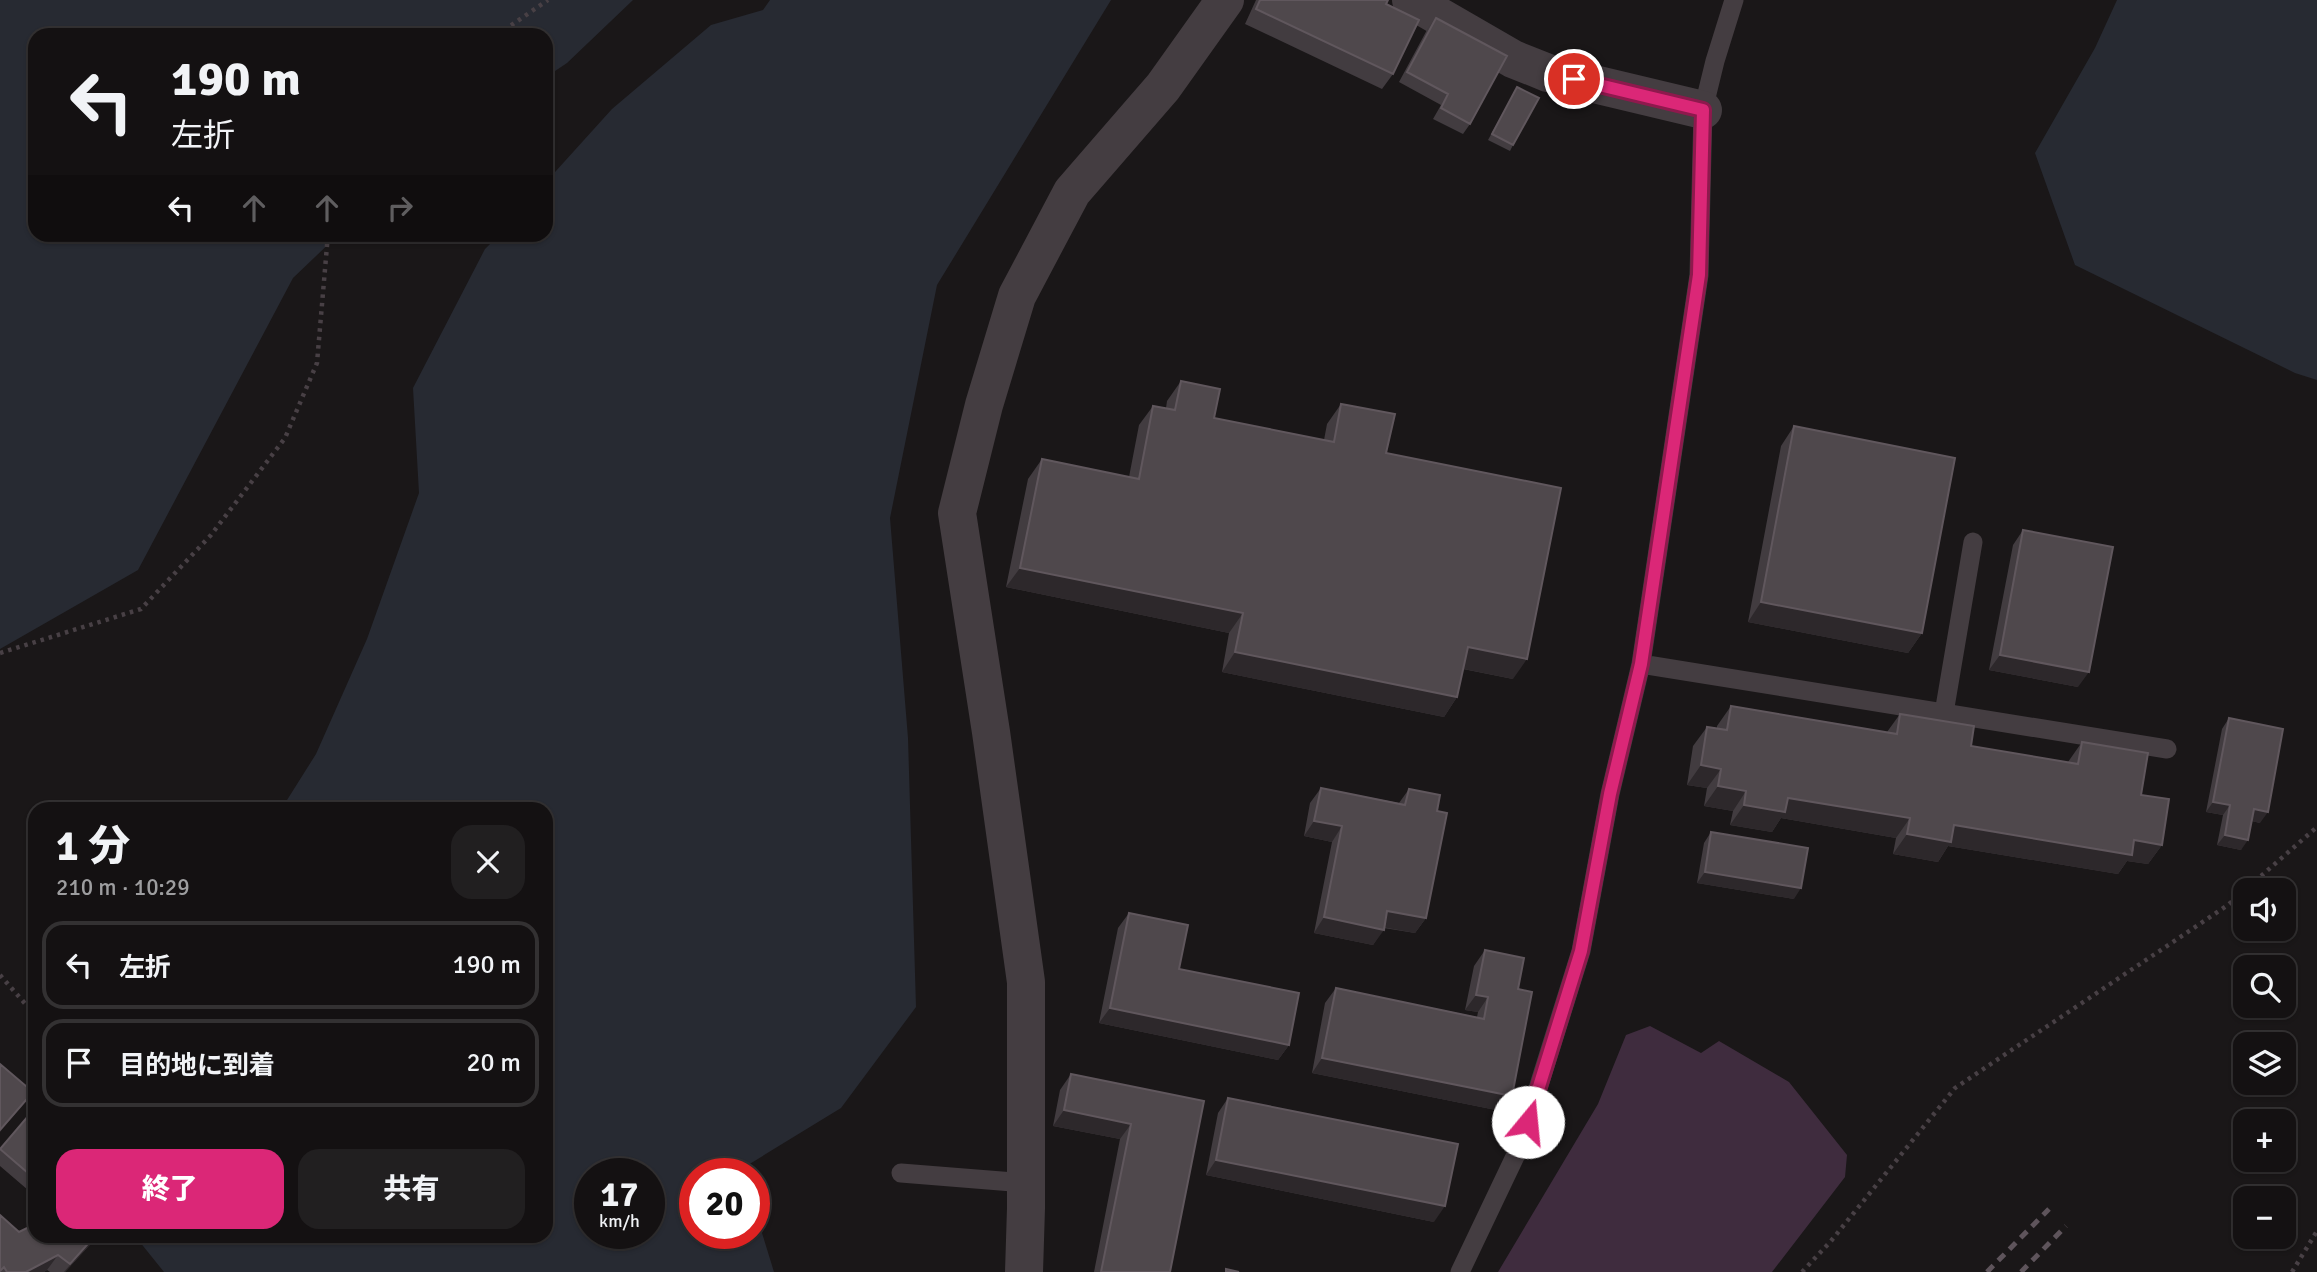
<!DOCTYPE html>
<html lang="ja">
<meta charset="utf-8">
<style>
:root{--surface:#141112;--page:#211f20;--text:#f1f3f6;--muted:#9d9d9f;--line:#333132;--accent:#db2777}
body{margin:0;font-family:Signika,"Noto Sans JP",sans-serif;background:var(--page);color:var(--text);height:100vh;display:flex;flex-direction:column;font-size:26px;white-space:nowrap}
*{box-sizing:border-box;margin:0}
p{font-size:23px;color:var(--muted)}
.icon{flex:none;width:38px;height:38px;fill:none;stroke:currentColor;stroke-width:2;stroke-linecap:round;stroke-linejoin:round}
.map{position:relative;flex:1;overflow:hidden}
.sheet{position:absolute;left:28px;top:802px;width:525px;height:441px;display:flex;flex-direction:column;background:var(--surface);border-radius:21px;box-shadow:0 2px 5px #0004,0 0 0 2px var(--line)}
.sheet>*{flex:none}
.banner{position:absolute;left:28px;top:28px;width:525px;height:214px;border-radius:21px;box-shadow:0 2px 5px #0004,0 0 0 2px var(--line);background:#141112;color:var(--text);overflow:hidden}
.buttons{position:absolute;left:2233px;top:878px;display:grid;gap:14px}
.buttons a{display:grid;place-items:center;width:63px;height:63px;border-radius:14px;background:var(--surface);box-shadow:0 2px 5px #0004,0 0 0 2px var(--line);font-size:35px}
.speed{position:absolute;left:574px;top:1158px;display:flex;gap:14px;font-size:35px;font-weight:700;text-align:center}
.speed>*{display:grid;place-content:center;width:91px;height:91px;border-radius:50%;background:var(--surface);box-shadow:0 2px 5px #0004,0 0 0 2px var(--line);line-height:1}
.speed small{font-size:18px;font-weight:400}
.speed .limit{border:10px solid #d22;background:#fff;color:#111}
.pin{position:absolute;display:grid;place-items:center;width:60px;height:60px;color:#fff;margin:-30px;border:4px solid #fff;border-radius:50%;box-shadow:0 2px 7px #0007}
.me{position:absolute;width:77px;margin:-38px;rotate:17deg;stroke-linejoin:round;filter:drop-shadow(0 0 5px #0008)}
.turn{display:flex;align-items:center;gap:24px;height:147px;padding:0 28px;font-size:32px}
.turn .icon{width:91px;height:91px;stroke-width:2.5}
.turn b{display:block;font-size:49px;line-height:60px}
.lanes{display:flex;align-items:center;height:66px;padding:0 28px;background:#0003;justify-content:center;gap:35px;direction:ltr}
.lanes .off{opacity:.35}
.round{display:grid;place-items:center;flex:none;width:74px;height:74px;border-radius:21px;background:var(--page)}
.overview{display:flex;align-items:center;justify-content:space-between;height:119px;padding:0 28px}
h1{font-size:42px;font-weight:800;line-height:52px}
.cta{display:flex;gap:14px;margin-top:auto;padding:14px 28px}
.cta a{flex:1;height:80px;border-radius:21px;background:var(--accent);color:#fff;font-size:28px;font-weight:800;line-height:80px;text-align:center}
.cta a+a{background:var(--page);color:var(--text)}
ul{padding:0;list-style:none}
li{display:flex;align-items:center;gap:21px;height:88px;margin:0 14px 10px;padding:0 14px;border:4px solid var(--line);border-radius:21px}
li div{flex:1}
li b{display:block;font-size:26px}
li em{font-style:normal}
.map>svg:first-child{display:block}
.green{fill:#272a32;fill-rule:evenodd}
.water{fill:#3f2c3e}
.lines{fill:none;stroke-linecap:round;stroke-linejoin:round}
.path{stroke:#484045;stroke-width:4.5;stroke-dasharray:3.5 5;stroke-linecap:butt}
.lane{stroke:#443d41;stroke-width:19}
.street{stroke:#443d41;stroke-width:38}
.rail{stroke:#5e545b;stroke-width:5;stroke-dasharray:9 7;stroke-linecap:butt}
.wall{fill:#423c40}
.shaded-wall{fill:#2d282b}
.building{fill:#4f484c;stroke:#60575d;stroke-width:2}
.route-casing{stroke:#8e194d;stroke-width:18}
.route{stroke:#db2777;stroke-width:12}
</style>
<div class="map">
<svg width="2317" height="1272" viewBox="0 0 2317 1272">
<rect width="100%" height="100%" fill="#1a1718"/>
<path class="green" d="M0,0H633L567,63L546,77V35H35V234L338,235L293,278L138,570L0,649Z
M770,0H1111L937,285L890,518L908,738L916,1007L841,1108L743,1168L745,1174H695V1234H754V1207L774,1272H164L135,1236H546V808H282L316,754L367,639L419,493L413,388L485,249L499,235L546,234V182L612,109L711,25L763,10ZM590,1174H649V1234H590Z
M2117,0H2317V380L2295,373L2075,265L2035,153L2095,48Z"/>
<path class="water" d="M1650,1026L1701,1053L1719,1041L1789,1082L1847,1155L1845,1177L1772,1272H1498L1598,1104L1626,1035Z"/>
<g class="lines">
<path class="path" d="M497,35L548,0
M0,653L141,609L211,535L285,438L317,363L328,234
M0,975L35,1015
M1802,1272L1831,1241L1955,1088L2228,905L2317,827
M2292,1272L2317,1231"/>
<path class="lane" d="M1641,664L2167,749
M1944,713L1973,542
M901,1173L1026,1183
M1460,1272L1520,1146L1581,951L1610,794L1641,664L1699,275L1703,110L1715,61L1734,0"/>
<path class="street" d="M1411,0L1513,59L1548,73L1703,110
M1024,1272L1026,1208V982L991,732L957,513L984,405L1017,296L1072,192L1163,87L1225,0"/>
<path class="rail" d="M1987,1272L2049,1209
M2021,1272L2066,1226"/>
</g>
<path class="wall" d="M1256,0H1388L1386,4L1393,74L1382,89L1245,24Z
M1436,18L1470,124L1463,134L1433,119L1441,105L1399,82L1428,28Z
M1517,87L1513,145L1510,151L1488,140Z
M1181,381L1214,418L1324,440L1327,424L1341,404L1386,453L1513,679L1463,669L1457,697L1444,717L1222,672L1229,633L1006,587L1028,479L1042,459L1129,477L1139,425L1153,406L1166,408L1167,401Z
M1794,426L1922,633L1908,653L1748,622L1781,446Z
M2023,530L2078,687L1989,670L2013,545Z
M1731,706L1887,732L1900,714L1971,746L2068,762L2082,742L2141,795L2162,845L2148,864L2127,861L2118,874L1948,846L1938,862L1893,854L1896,838L1781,818L1772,832L1730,825L1733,811L1704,806L1707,788L1687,785L1693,746L1707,727L1717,728V726Z
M2229,718L2260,823L2252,821L2241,850L2217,845L2223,815L2206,812L2222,729Z
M1321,788L1399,803L1409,789L1437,811L1426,918L1415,933L1384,928L1373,945L1314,933L1332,842L1304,836L1310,803Z
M1711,832L1794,899L1697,883L1704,843Z
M1129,913L1179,969L1289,1045L1278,1060L1099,1023L1118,928Z
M1485,950L1518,989L1512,1096L1501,1111L1312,1073L1325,1003L1336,988L1477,1017L1478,1012L1465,1010L1474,966Z
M1071,1074L1204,1101L1170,1272H1094L1120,1139L1053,1126L1060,1090Z
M1228,1098L1434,1222L1206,1175L1218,1113Z
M35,1108V1196L0,1166V1149Z
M19,1232L35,1236H98L65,1272H50L47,1270L44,1272H0Z"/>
<path class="shaded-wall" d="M1020,568L1243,613L1229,633L1006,587Z
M1761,602L1922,633L1908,653L1748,622Z
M1468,647L1527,659L1513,679L1454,667Z
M1235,652L1457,697L1444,717L1222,672Z
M2000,655L2089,672L2078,687L1989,670Z
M1701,765L1721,769L1707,788L1687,785Z
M1718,786L1746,791L1733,811L1704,806Z
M1788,798L1910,818L1896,838L1781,818L1772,832L1730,825L1744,805Z
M2213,802L2230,805L2223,815L2206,812Z
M2254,809L2268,812L2260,823L2247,820Z
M1314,821L1342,826L1332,842L1304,836Z
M1954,825L2134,840L2162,845L2148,864L2127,861L2118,874L1948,846L1938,862L1893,854L1907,834Z
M2225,835L2248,840L2241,850L2217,845Z
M1705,872L1801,888L1794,899L1697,883Z
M1387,911L1426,918L1415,933L1377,926Z
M1324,917L1384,930L1373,945L1314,933Z
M1476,995L1488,997L1478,1012L1465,1010Z
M1110,1008L1289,1045L1278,1060L1099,1023Z
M1322,1058L1512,1096L1501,1111L1312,1073Z
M33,1092L25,1102L0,1132V1130Z
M1064,1110L1131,1124L1120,1139L1053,1126Z
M1216,1160L1445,1206L1434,1222L1206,1175Z
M95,1236H98L65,1272H64Z
M58,1255L47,1270L44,1272H26Z"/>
<path class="building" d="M1260,0H1388L1386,4L1419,20L1393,74L1256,9Z
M1436,18L1507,56L1470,124L1441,108L1448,94L1407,72Z
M1517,87L1539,98L1513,145L1492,134Z
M1181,381L1220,389L1214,418L1334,442L1341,404L1395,414L1386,453L1561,488L1527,659L1468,647L1457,697L1235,652L1243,613L1020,568L1042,459L1139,479L1153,406L1175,410Z
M1794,426L1955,458L1922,633L1761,602Z
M2023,530L2113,547L2089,672L2000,655Z
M1731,706L1897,734L1900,714L1974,726L1971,746L2078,764L2082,742L2148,753L2141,795L2169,799L2162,845L2134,840L2132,855L1954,825L1951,842L1907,834L1910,818L1788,798L1785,812L1744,805L1746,791L1718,786L1721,769L1701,765L1707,727L1727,730Z
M2229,718L2283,729L2268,812L2254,809L2248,840L2225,835L2230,805L2213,802Z
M1321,788L1405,805L1409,789L1440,795L1437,811L1447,813L1426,918L1387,911L1384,930L1324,917L1342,826L1314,821Z
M1711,832L1808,848L1801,888L1705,872Z
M1129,913L1188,925L1179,969L1299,993L1289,1045L1110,1008Z
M1485,950L1524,958L1518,989L1532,992L1512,1096L1322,1058L1336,988L1484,1019L1488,997L1476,995Z
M0,1064L33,1092L0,1130Z
M1071,1074L1204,1101L1170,1272H1101L1131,1124L1064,1110Z
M1228,1098L1458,1144L1445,1206L1216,1160Z
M35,1108V1179L0,1149Z
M0,1215L19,1232L35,1224V1236H95L70,1264L58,1255L26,1272H7L4,1267L0,1271Z
M1226,1269L1239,1272H1226Z"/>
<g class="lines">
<defs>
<path id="route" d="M1528,1122L1581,951L1610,794L1641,664L1699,275L1703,110L1574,79"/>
</defs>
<use href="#route" class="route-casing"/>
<use href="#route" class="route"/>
</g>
</svg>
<div class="buttons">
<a><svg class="icon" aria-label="sound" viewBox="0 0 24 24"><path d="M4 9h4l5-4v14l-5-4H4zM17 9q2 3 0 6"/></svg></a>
<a><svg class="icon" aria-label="search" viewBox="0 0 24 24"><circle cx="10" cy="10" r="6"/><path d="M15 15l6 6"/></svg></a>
<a><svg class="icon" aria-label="layers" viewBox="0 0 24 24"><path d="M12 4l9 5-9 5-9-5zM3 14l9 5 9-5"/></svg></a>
<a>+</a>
<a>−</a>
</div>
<div class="speed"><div>17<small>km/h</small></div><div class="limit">20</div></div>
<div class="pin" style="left:1574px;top:79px;background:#d93025"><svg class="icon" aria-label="arrive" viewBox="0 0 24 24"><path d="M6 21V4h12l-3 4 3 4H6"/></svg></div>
<svg class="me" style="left:1528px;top:1122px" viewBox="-20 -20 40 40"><circle r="19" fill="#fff"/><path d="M0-13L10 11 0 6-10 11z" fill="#db2777"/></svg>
<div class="banner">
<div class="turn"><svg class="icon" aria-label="left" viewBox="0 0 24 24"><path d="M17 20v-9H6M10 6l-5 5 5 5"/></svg><div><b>190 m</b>左折</div></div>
<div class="lanes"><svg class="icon" aria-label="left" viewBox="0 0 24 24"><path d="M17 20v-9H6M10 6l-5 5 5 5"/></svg><svg class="icon off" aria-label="ahead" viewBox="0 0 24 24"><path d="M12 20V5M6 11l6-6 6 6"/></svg><svg class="icon off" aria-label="ahead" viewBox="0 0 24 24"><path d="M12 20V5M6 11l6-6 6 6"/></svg><svg class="icon off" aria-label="right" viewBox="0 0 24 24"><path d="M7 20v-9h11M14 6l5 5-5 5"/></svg></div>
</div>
<section class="sheet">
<div class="overview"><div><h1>1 分</h1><p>210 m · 10:29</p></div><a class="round"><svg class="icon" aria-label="close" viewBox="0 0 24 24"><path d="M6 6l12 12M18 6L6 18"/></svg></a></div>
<ul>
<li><svg class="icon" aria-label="left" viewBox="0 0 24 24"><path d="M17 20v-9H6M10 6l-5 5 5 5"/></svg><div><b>左折</b></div><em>190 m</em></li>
<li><svg class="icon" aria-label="arrive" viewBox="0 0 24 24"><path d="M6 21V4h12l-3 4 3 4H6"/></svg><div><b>目的地に到着</b></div><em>20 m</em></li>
</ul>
<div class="cta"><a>終了</a><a>共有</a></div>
</section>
</div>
